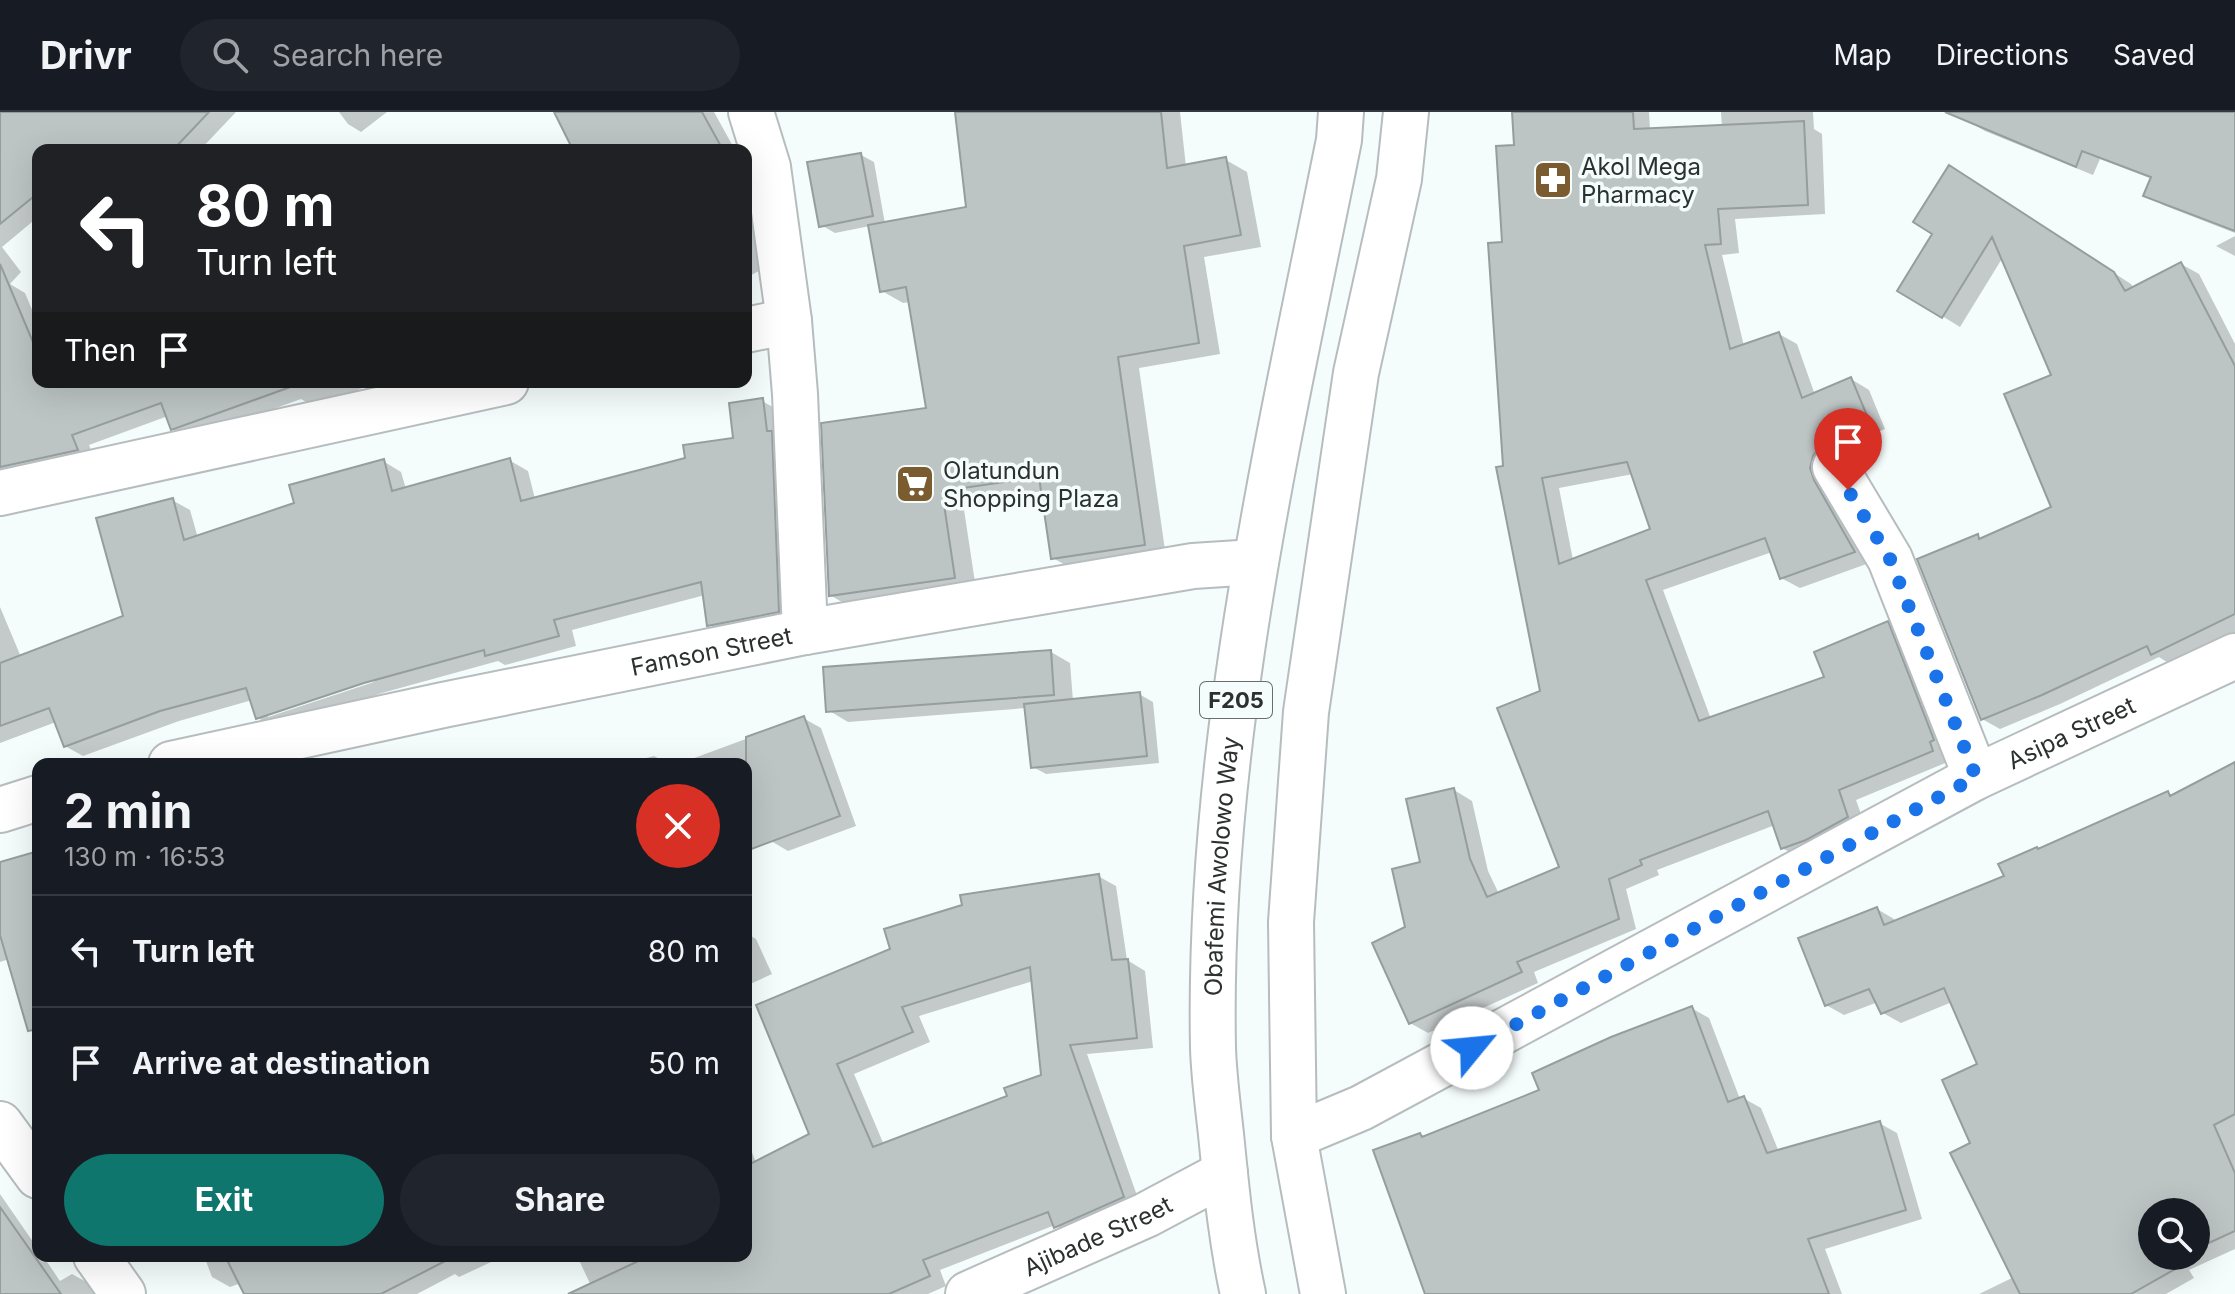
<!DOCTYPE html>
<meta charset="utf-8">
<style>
:root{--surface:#171b24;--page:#20242c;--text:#f1f3f6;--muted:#9ea1a6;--line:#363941;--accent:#0f766e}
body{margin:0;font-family:Inter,sans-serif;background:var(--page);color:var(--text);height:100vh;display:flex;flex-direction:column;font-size:30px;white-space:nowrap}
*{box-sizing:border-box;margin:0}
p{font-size:26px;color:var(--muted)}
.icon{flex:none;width:44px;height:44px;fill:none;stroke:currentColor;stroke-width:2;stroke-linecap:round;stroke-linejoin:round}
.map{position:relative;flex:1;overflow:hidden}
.panel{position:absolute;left:32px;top:646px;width:720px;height:504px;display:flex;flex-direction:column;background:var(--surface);border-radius:16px;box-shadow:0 8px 32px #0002}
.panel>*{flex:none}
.banner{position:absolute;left:32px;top:32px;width:720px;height:244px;border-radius:16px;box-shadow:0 8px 32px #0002;background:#202124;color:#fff;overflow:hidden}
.tools{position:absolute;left:2138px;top:1086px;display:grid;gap:16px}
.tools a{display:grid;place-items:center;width:72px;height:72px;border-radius:50%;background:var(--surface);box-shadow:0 8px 32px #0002;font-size:40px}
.pin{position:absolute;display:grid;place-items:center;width:68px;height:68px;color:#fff;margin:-82px -34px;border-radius:50% 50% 50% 0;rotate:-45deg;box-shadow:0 0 8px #0007}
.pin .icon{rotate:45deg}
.me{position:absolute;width:88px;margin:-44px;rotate:62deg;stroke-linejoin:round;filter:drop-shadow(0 0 6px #0008)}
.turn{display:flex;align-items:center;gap:28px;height:168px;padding:0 32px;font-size:36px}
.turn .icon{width:104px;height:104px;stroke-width:2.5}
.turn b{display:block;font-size:56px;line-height:68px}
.then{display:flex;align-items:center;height:76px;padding:0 32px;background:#0003;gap:16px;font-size:30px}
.round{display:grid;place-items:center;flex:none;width:84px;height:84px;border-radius:42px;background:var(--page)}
.summary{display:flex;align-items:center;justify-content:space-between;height:136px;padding:0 32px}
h1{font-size:48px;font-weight:700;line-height:60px}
.action{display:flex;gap:16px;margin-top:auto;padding:16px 32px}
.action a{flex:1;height:92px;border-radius:48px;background:var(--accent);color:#fff;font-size:32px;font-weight:700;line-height:92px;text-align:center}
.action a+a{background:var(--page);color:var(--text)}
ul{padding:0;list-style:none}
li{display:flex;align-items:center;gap:24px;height:112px;padding:0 32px;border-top:2px solid var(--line)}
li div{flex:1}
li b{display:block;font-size:30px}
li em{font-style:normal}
header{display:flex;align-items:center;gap:48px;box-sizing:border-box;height:112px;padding:0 40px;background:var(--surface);border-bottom:2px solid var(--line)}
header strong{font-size:38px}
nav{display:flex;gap:44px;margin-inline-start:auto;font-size:28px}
.search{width:560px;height:72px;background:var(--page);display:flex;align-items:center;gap:20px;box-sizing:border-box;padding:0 28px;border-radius:44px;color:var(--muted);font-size:30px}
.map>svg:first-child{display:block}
.shadow{fill:#0003;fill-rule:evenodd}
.building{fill:#bdc4c4;stroke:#969d9d;stroke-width:2;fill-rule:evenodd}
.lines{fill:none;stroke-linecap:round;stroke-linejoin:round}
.minor-casing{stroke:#b7bdbe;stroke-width:48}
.major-casing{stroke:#b7bdbe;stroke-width:48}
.minor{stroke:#fff;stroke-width:44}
.major{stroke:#fff;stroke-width:44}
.route{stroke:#1a73e8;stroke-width:14;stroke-dasharray:0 25.2}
.labels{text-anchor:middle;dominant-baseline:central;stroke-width:7;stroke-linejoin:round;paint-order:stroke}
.shield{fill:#f5fcfc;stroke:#696d6d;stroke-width:2}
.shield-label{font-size:22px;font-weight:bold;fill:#2d3030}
.poi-label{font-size:24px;fill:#2d3030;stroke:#f5fcfc;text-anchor:start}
.street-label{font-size:24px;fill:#2d3030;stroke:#f5fcfc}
</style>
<header>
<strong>Drivr</strong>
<div class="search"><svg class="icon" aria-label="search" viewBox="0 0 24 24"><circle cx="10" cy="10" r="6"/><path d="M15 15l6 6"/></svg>Search here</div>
<nav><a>Map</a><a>Directions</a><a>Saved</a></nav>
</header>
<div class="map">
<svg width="2235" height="1182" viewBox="0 0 2235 1182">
<rect width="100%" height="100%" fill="#f5fcfc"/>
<path class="shadow" d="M0,0H236L200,38H188L178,32L150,38H38V105L2,135L21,160L10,172L25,181L38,212V270H376L316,296L301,287L190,327L172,317L168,304L89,333L95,348L0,374Z
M339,0H387L361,20L348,12Z
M556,0H714L735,38H570L574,36Z
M957,0H1180L1186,55L1226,48L1247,60L1261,135L1204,145L1220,242L1139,256L1166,445L1074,458L1053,446L1043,379L963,391L976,477L852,496L830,483L928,297L910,190L903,191L882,179L870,114L835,121L821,113L861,43L874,50L885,112L968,97Z
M1514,0H1649L1650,18L1722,15L1721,0H1813L1814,17L1822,22L1825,102L1735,107L1739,141L1722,143L1744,234L1779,222L1797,232L1815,283L1851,267L1869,278L1885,317L1834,338L1872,450L1800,476L1781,466L1772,440L1663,478L1711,607L1827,567L1888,511L1906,522L1950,649L1856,688L1866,716L1801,746L1782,736L1775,713L1657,758L1659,763L1626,777L1636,817L1534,860L1538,871L1428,921L1410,911L1408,816L1422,752L1454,678L1472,689L1488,759L1499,782L1561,756L1542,580L1505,356L1504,132L1516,35ZM1633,362L1653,418L1573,448L1559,376Z
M1967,0H2235V121L2163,93L2146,83L2152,67L2100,47L2093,63L1985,19L1968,9Z
M746,58L773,151L746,166Z
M1967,66L2131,172L2134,177L2181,152L2199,162L2235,232V520L2170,552L2159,545L2060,592L2000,617L1982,607L1977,425L1983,428L2053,396L2054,264L2003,145L1960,215L1900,178Z
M2235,124V144L2216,134Z
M762,289L780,299L797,509L727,523L709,513L705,483L572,518L576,534L505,553L498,549L382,581L276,616L258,606L252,588L179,609L83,644L65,634L56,610L0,631V495L21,545L126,505L172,388L190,398L198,426L297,393L383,349L401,360L406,377L509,348L528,359L535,387L687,347L735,328ZM372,566L374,570L268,605V601Z
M1051,540L1070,551L1073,589L1139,582L1153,590L1159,651L1046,662L1033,655L1026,596L848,610L828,598Z
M803,606L821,616L856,714L788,739L771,729L746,692V652H678Z
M654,644L669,652H623Z
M2235,652V1137L2189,1158L2194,1166L2166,1182H1979L2014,1165L1972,1032L1980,953L1952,890L1901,911L1883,901L1878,890L1844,903L1826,893L1877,797L1894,807L1896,811L2006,765L2040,738L2168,681L2173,684ZM2152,1100H2196V1144H2152Z
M38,741V884L9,847L0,850V753Z
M1098,764L1116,774L1127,848L1145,859L1153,936L1087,942L1141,1095L1073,1125L1055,1113L940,1158L946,1174L928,1182H595L577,1144H746V1024L756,1051L812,1023L759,894ZM1033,869L1043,964L1009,985L884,1033L854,962L930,930L919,904Z
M746,821L756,827L772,862L746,874Z
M1691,896L1709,906L1740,987L1743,986L1761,996L1779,1040L1879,1011L1897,1021L1922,1107L1825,1137L1842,1182H1427L1420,1023L1425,1026L1542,979Z
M0,1082L38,1137V1144H43L60,1169L72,1162L90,1172L96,1182H0Z
M204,1144H504L459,1165L455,1162L417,1182H246L241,1171L230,1175L212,1165Z"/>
<path class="building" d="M0,0H209L173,38H38V81L0,112Z
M554,0H702L723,38H573Z
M955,0H1161L1167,56L1226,45L1241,123L1184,134L1199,231L1118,245L1145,433L1051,447L1039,365L942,379L955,466L829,484L821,311L926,296L906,175L880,180L868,113L966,95Z
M1512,0H1633L1634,17L1804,9L1808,93L1718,97L1721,132L1705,133L1730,237L1779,220L1802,286L1851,265L1868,306L1817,328L1820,335L1813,344L1810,356L1814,368L1855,440L1780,467L1765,426L1646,468L1699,609L1824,565L1814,540L1888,509L1934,628L1930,630L1933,639L1839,678L1848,705L1806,728L1781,737L1768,699L1640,748L1642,753L1609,767L1619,807L1517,850L1522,860L1409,912L1372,831L1405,815L1392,757L1420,750L1406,687L1454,676L1470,747L1487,785L1559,755L1497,596L1540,579L1496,355L1503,354L1488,131L1502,130L1496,34L1514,33ZM1627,350L1650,417L1559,452L1542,366Z
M1945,0H2235V119L2143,84L2151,65L2082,39L2076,55Z
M861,41L873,104L819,115L807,50Z
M1949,53L2114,160L2125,179L2181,150L2235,254V502L2151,543L2147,534L2042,583L1981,608L1917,447L1978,422L1979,427L2051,395L2004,282L2051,263L1992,125L1942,206L1897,179L1932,122L1913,110Z
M0,152L38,242V270H292L293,274L171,318L161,291L72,323L78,338L0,355Z
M763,286L767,319H772L779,500L707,514L701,470L554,508L559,524L485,544L484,538L364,571L256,607L246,576L160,599L64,635L49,596L0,614V551L123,504L96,406L173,386L184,428L294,391L289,373L384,347L392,379L510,346L521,389L685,346L683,333L733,326L729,291Z
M1051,538L1054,583L826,600L823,555Z
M1140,580L1147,644L1031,656L1024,592Z
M804,604L840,704L746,739V625Z
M2235,650V1002L2214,1013L2235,1061V1119L2196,1137V1100H2152V1144H2181L2173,1148L2177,1156L2131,1182H2020L1950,1041L1970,1031L1942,968L1977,952L1944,876L1881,902L1869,877L1825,894L1798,826L1877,795L1884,813L2004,764L1998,752L2037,735L2038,737L2168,679L2170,684Z
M38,739V917L28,919L0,823V750Z
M1099,762L1112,848L1128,847L1137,926L1070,933L1124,1085L1054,1116L1048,1100L923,1148L930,1164L889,1182H568L649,1144H746V1054L809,1022L756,893L890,837L884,817L962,793L960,783ZM1030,855L1041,963L1004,976L1007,984L873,1035L837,952L913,920L902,895Z
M1692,894L1728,990L1744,984L1767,1041L1880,1009L1906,1098L1808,1127L1829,1182H1425L1373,1038L1420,1021L1422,1025L1539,978L1532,961L1611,925Z
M0,1095L61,1182H0Z
M225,1144H455L381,1182H244Z"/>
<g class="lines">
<defs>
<g id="minor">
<path d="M751,0L768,55L789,209L795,282L805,520"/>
<path d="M746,218L789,209"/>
<path d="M1835,355L1890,447L1976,665"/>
<path d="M0,381L506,270"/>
<path id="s1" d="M171,652L443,593L805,520L1193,454L1255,450"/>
<path d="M0,698L38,686"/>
<path d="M0,1012L38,1064"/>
<path id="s2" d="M1294,1024L1361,996L1976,665L2235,544"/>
<path d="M96,1144L123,1182"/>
<path id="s3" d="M968,1182L1146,1103L1225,1061"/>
</g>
<g id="major">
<path id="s4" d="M1243,1182C1232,1132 1227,1083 1222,1032C1219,1001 1214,968 1213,936C1207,629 1279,327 1339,28L1341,0"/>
<path d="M1323,1182L1294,1024L1291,810L1306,600L1356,261L1399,67L1406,0"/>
</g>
</defs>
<use href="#minor" class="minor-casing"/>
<use href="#major" class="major-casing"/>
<use href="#minor" class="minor"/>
<use href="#major" class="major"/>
</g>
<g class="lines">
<path class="route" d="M1472,936L1976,665L1890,447L1848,378"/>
</g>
<defs>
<symbol id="pharmacy-square" viewBox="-11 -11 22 22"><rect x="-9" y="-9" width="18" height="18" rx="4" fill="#7a5c30" stroke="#f5fcfc"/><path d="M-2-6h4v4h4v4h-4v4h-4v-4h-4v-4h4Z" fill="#fff"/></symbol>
<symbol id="supermarket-square" viewBox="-11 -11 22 22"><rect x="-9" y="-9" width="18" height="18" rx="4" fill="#7a5c30" stroke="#f5fcfc"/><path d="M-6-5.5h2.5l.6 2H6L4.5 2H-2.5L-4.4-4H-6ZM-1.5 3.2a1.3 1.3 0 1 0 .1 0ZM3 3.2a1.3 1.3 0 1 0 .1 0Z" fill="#fff"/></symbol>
</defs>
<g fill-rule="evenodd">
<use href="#pharmacy-square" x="1531" y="46" width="44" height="44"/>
<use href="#supermarket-square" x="893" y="350" width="44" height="44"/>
</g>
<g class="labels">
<rect class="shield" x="1200" y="570" width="72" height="36" rx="6"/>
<g class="shield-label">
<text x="1236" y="588">F205</text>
</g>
<g class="poi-label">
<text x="1581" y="54">Akol Mega<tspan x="1581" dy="28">Pharmacy</tspan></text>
<text x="943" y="358">Olatundun<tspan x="943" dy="28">Shopping Plaza</tspan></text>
</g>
<g class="street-label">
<text stroke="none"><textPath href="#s1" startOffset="552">Famson Street</textPath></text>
<text stroke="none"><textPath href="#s2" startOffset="876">Asipa Street</textPath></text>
<text stroke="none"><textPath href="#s4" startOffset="430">Obafemi Awolowo Way</textPath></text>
<text stroke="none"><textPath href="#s3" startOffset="142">Ajibade Street</textPath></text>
</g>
</g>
</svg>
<div class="tools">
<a><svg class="icon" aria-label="search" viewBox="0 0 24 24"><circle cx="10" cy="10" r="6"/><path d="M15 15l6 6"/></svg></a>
</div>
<div class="pin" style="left:1848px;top:378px;background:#d93025"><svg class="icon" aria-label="arrive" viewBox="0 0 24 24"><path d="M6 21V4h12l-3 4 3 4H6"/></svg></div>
<svg class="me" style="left:1472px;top:936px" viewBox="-20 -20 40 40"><circle r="19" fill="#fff"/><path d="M0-13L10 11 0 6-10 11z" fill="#1a73e8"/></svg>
<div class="banner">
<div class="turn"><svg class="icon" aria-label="left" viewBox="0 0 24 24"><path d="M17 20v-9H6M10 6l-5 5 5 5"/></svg><div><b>80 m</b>Turn left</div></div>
<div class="then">Then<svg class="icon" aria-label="arrive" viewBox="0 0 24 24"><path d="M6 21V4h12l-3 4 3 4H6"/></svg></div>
</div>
<section class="panel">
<div class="summary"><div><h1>2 min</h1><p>130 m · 16:53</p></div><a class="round" style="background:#d93025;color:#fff"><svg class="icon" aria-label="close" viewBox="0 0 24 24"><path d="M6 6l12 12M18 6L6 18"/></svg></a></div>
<ul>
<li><svg class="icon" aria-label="left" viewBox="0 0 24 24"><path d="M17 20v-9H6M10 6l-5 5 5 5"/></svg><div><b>Turn left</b></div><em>80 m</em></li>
<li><svg class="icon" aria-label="arrive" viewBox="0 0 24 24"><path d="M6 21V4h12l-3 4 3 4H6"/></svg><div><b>Arrive at destination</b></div><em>50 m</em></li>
</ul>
<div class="action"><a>Exit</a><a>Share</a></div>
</section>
</div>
